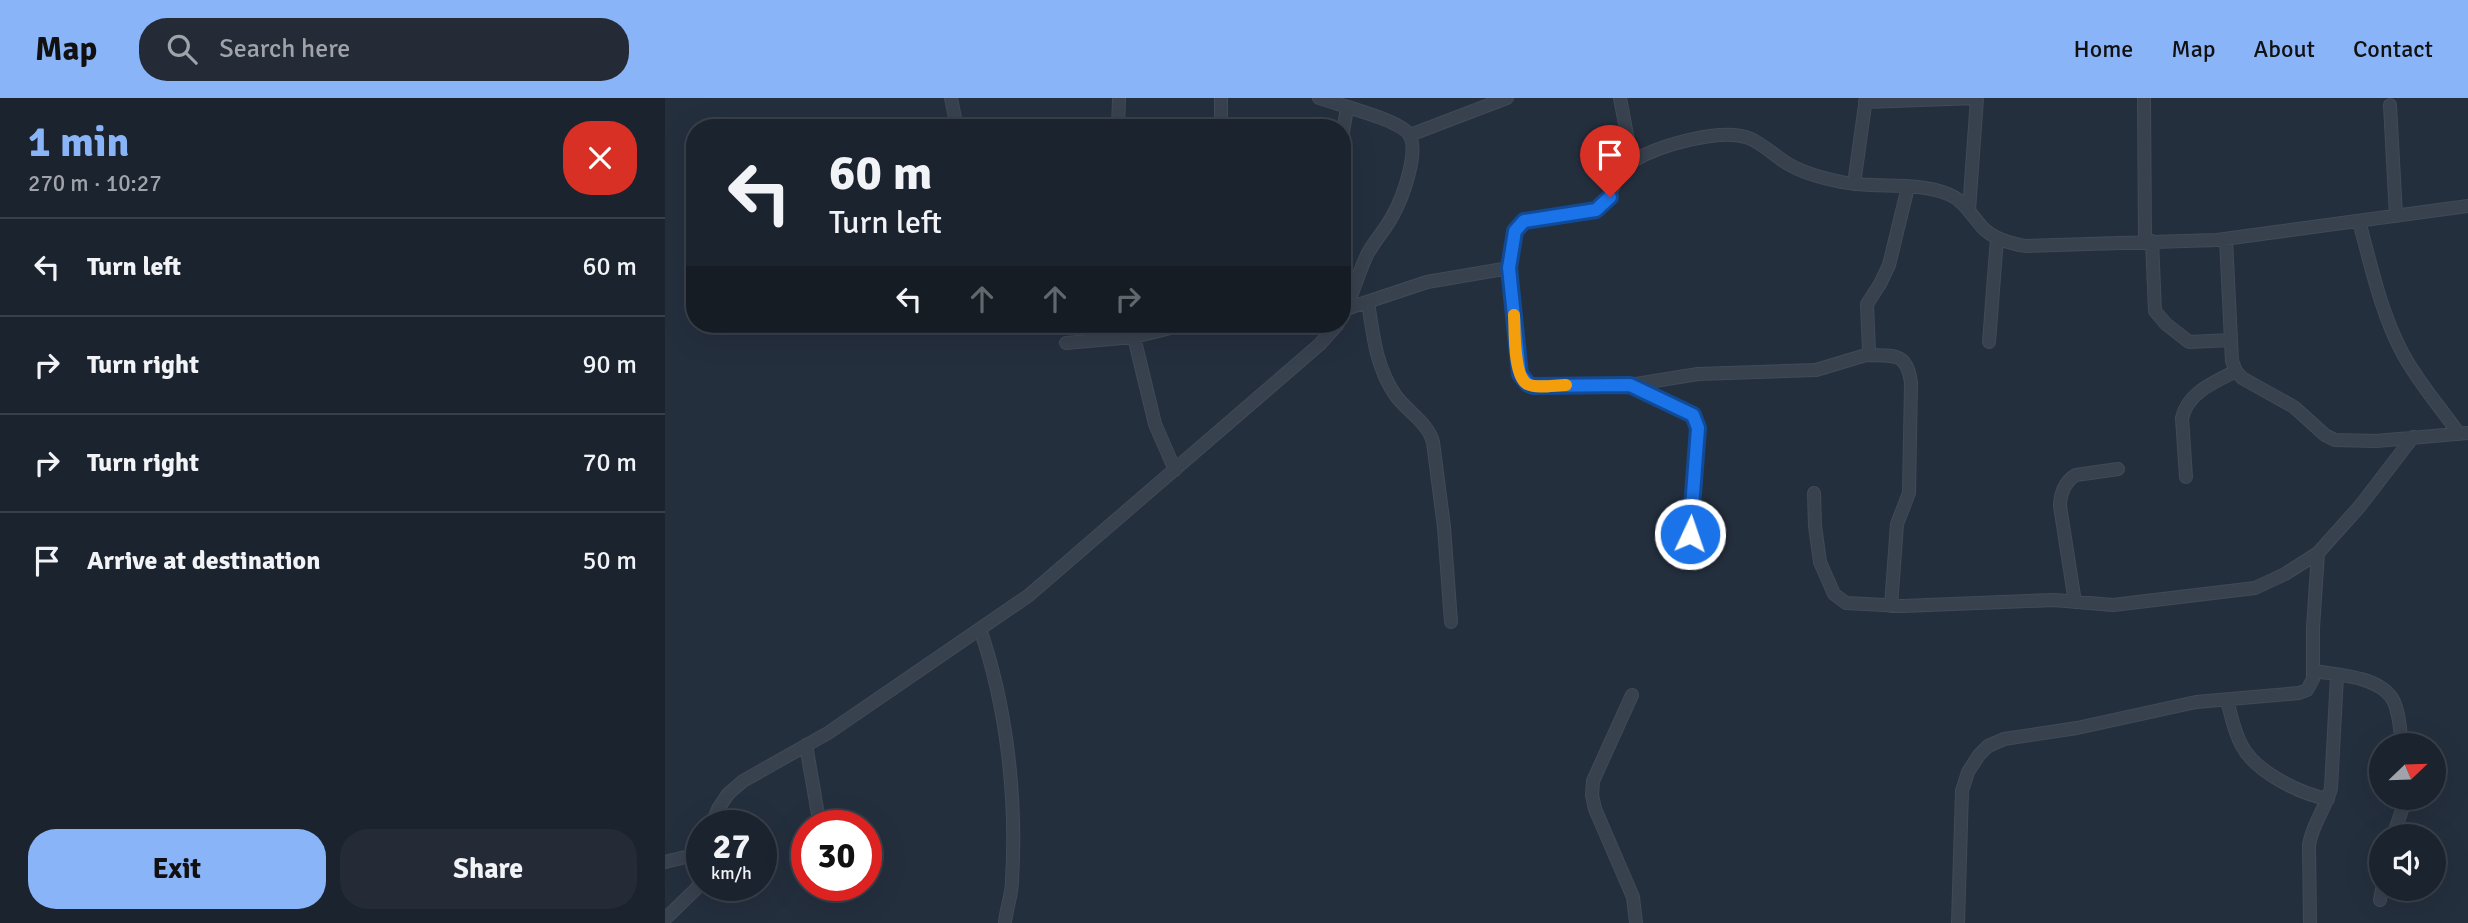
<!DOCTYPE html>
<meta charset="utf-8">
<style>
:root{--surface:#1b232e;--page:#242b36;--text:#f1f3f6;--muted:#a0a4aa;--line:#39404a;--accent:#8ab4f8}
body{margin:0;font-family:Signika,sans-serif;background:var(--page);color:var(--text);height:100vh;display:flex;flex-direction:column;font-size:26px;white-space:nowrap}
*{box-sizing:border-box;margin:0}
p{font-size:23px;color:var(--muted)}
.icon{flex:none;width:38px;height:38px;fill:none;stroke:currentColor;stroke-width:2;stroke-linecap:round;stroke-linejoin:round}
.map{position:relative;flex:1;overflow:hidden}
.side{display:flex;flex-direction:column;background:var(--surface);width:665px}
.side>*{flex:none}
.banner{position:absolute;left:21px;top:21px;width:665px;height:214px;border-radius:28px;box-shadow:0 7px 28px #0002,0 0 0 2px var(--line);background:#1b232e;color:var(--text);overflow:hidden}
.needle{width:46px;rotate:67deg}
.tools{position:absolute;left:1704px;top:635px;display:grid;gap:14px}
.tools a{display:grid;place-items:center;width:77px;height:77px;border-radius:50%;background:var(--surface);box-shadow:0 7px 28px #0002,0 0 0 2px var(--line);font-size:35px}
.speed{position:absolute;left:21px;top:712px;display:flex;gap:14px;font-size:35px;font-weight:700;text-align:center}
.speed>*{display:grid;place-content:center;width:91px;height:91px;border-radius:50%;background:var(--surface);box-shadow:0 7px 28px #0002,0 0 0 2px var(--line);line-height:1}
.speed small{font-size:18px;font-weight:400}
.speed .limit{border:10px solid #d22;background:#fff;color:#111}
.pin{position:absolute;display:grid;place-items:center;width:60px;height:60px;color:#fff;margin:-72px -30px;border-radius:50% 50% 50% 0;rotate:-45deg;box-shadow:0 0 7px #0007}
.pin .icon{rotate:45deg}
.me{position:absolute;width:77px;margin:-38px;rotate:3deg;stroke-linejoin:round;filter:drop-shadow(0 0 5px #0008)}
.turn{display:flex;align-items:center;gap:24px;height:147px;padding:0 28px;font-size:32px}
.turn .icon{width:91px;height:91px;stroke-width:2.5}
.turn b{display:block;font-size:49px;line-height:60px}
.lanes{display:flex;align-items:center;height:66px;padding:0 28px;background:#0003;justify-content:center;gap:35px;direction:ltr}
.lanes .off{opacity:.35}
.round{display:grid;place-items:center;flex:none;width:74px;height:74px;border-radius:28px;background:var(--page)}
.overview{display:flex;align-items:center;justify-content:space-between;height:119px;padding:0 28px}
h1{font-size:42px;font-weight:700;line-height:52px;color:var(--accent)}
.cta{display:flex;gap:14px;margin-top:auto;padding:14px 28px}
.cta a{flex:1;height:80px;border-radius:28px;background:var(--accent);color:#111;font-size:28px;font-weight:700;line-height:80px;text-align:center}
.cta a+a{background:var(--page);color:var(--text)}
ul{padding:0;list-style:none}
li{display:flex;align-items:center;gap:21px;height:98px;padding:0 28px;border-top:2px solid var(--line)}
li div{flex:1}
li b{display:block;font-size:26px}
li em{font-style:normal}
header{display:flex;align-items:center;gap:42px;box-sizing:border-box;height:98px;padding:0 35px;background:var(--accent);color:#111}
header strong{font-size:33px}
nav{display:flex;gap:38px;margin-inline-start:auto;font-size:24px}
.search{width:490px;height:63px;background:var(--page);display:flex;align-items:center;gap:18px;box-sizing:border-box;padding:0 24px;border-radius:28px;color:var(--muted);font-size:26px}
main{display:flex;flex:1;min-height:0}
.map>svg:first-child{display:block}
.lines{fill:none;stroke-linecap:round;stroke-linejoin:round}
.minor-casing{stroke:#414a57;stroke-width:14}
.minor{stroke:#38414e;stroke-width:12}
.route-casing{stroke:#114b97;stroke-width:18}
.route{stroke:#1a73e8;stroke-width:12}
.slow{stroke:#f59e0b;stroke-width:12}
</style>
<header>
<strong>Map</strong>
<div class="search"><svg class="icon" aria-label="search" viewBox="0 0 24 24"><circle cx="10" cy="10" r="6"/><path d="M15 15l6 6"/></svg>Search here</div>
<nav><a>Home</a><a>Map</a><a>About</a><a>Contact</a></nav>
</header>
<main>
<section class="side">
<div class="overview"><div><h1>1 min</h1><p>270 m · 10:27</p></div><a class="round" style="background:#d93025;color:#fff"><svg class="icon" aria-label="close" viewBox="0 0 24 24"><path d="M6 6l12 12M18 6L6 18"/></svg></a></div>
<ul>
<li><svg class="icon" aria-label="left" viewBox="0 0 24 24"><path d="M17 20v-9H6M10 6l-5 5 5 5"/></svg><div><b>Turn left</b></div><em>60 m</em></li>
<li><svg class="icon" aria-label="right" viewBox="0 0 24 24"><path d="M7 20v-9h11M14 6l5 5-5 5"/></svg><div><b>Turn right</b></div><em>90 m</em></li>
<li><svg class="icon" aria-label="right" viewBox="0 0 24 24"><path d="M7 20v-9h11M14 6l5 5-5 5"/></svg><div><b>Turn right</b></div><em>70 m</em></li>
<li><svg class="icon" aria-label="arrive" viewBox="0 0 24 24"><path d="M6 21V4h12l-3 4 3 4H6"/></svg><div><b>Arrive at destination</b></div><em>50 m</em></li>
</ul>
<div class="cta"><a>Exit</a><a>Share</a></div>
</section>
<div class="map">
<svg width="1803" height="825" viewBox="0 0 1803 825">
<rect width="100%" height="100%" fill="#242f3e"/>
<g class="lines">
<defs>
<path id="minor" d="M286,0L292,30
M654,0C674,7 731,21 743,35C756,51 737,101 728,117C721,131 709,143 702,157C693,175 689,194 680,212
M955,0L967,63
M1479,0L1480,143
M1200,4L1312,0
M1725,7L1731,118
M453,30L454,0
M556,30V0
M745,37L842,0
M677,40L682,10
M1189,86L1201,0
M1304,112L1312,0
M1694,123C1706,168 1716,215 1738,256C1753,284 1776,310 1794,336
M1561,141L1567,263L1571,273L1577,280L1629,309L1660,337L1670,342L1711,343L1803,335
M1487,143L1490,213L1501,226L1524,244L1566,242
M844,170L853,267L855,277L863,286L965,287L1033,276L1151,272L1201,257L1204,253L1202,206L1215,186L1224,167L1243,89
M677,188L681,211L762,184L844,170L850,133L859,123L931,112C951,99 947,75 968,63C993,48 1058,28 1086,41C1097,46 1107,55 1117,62C1132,73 1153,79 1172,83C1208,92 1248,82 1283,96C1299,102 1306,117 1317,129C1328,141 1345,145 1360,148L1552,142L1803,108
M703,204C708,237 711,270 731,298C743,314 763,325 768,344L779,429L786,524
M469,239L490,326L510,372
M1324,244L1332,140
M401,245L469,239L522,226
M1201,257C1228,258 1242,253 1246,285L1244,395L1232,426L1226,508
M965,287L1022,313L1028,317L1032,324L1025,436
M1521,379L1517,320C1523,294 1550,284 1571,273
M1149,395L1150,428L1155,464L1169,496L1181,505L1238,508L1389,502L1448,507L1590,490L1620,476L1653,455L1695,408L1748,339
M1410,504L1395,408C1395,396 1400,383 1411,377L1453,371
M315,531C342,609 352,701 347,783C347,797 341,811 340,825
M1649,573C1672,577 1717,578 1729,604C1735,617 1735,633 1737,648
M967,597L928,683L927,697L930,711L968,799L971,825
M1562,602C1566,617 1569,634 1577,648C1591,674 1635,696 1663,701
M141,647L155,728
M46,728L53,711L63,696L78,683L163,635L363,498L655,246L673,226
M1728,738L1741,700
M0,764L37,755
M1715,802L1717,791
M0,821L31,791L37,781
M1293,825L1297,693L1303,674L1314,657L1323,648L1339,641L1412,630L1531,604L1634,595L1642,592L1648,581V530L1653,455
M1645,825L1644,747C1647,726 1661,710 1666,690L1672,578"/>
</defs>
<use href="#minor" class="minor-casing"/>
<use href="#minor" class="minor"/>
</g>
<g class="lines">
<defs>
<path id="route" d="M945,99L931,112L859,123L850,133L844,170L855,276L863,286L868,288L965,287L1028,317L1033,330L1025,436"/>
</defs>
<use href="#route" class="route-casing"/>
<use href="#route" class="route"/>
<path class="slow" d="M849,217C850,232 848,277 862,286C872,291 890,287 901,287"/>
</g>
</svg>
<div class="tools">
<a><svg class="needle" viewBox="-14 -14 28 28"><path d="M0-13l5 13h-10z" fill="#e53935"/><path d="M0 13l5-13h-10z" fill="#a0a4aa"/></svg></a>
<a><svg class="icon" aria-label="sound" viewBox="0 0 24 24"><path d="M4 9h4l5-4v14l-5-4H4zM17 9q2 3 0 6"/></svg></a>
</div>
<div class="speed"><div>27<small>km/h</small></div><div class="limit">30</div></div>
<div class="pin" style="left:945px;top:99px;background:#d93025"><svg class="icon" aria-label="arrive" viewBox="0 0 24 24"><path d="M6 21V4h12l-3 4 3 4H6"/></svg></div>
<svg class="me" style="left:1025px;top:436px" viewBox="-20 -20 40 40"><circle r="17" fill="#1a73e8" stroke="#fff" stroke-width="3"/><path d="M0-11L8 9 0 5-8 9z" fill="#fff"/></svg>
<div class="banner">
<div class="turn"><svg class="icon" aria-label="left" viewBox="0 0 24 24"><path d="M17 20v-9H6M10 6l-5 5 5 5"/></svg><div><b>60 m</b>Turn left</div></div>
<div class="lanes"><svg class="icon" aria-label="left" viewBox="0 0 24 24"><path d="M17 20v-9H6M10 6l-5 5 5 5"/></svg><svg class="icon off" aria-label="ahead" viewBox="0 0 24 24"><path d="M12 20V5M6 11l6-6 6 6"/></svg><svg class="icon off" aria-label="ahead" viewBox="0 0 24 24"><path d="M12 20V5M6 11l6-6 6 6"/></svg><svg class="icon off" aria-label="right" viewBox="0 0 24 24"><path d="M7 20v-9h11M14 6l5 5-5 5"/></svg></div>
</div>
</div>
</main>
